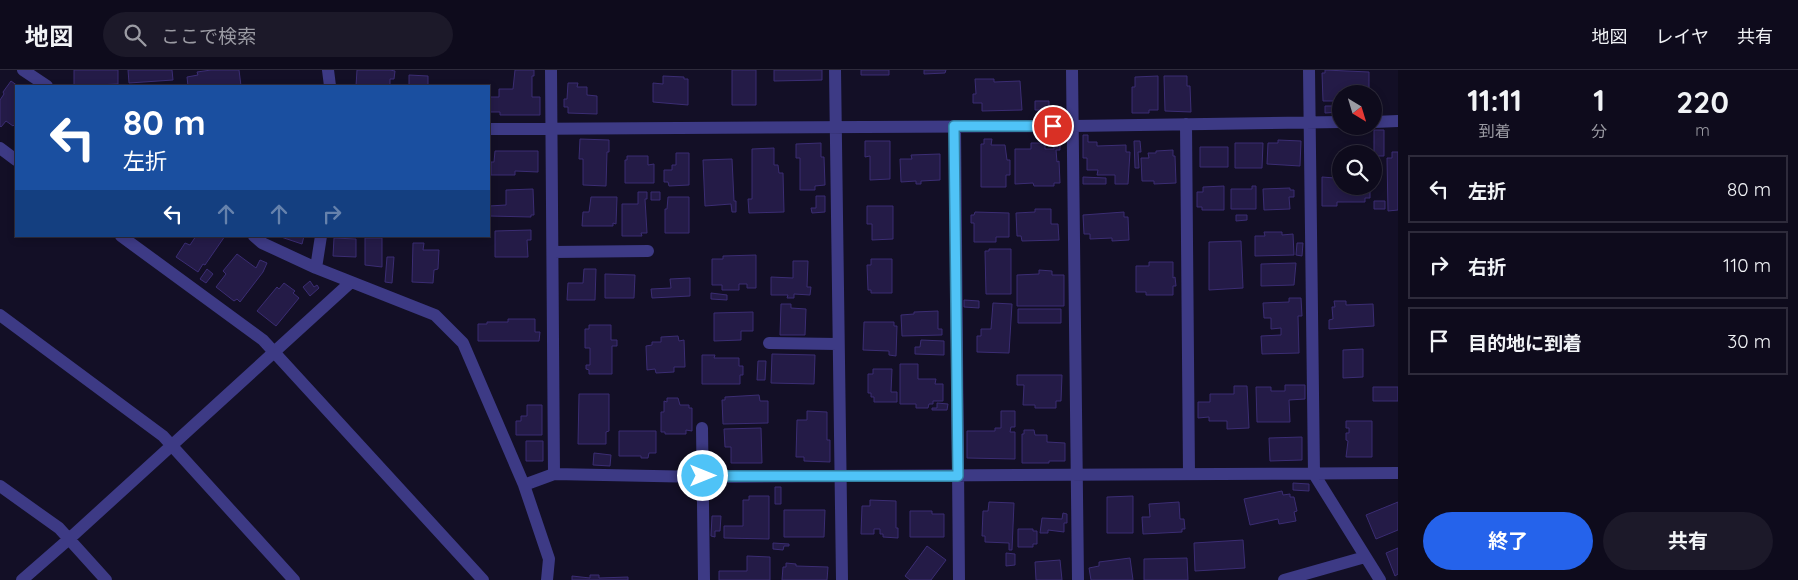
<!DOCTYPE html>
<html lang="ja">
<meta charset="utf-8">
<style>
:root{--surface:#0e0b1c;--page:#1c1929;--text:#f1f3f6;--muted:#9b9ba3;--line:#2e2b3b;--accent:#2563eb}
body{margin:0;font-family:Quicksand,"Noto Sans JP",sans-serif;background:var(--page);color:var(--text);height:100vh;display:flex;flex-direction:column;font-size:19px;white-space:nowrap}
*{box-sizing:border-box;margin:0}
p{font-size:16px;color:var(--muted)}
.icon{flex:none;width:28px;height:28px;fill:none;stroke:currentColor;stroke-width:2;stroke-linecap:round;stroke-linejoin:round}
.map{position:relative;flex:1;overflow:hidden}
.side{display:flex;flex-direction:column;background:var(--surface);width:400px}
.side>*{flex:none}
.banner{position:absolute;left:15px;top:15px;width:475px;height:152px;border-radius:0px;box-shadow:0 2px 8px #0003,0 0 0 1px var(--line);background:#1a4fa0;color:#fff;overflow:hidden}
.needle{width:32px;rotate:142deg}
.controls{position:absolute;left:1332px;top:15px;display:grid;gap:10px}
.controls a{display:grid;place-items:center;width:50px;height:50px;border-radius:50%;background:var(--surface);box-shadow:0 2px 8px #0003,0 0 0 1px var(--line);font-size:25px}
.pin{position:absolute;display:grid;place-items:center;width:42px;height:42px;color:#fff;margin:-21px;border:2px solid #fff;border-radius:50%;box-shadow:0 1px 5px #0007}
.me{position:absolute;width:55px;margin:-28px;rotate:90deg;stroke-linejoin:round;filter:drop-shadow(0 0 4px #0008)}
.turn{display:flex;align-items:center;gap:18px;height:105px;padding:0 25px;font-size:22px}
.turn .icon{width:65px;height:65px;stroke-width:2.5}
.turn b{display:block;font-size:35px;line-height:42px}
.lanes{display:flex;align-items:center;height:48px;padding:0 25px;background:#0003;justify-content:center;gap:25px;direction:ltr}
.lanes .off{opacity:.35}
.eta{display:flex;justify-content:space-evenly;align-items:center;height:85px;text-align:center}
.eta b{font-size:30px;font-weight:700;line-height:35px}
.action{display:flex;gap:10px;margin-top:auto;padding:10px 25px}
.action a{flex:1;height:58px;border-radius:30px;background:var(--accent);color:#fff;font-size:20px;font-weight:700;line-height:58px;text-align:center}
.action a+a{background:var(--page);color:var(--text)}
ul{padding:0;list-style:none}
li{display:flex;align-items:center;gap:15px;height:68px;margin:0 10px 8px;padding:0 15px;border:2px solid var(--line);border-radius:0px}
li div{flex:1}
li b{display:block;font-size:19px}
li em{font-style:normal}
header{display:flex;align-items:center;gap:30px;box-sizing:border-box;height:70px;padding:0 25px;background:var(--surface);border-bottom:1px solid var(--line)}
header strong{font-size:24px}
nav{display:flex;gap:28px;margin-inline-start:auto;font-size:18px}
.search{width:350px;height:45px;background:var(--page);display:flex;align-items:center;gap:12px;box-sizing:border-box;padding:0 18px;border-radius:28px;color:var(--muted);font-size:19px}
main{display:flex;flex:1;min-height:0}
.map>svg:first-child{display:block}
.building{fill:#241b47;stroke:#3b2d73}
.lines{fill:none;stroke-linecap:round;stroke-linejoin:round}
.minor{stroke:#3d3a85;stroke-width:12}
.route-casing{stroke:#337fa1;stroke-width:12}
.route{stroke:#4fc3f7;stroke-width:9}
</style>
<header>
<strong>地図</strong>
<div class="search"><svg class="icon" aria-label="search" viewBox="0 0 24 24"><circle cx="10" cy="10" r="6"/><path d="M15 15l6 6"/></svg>ここで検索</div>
<nav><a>地図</a><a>レイヤ</a><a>共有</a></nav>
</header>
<main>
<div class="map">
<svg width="1398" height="510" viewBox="0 0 1398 510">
<rect width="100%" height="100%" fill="#130f26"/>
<path class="building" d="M74,0H118V14L74,16Z
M128,0H172L173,10L129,13Z
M211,0H239L241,16H188L187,7L198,5L197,2Z
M357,0H390L395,1L394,9H390V16H356Z
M515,0H534V6H532V27H540V45H500V42H489V27H499V19H513Z
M732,0H756V35H732Z
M774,0H822V10L774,11Z
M861,0H889V5H861Z
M924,0H946L945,3L924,4Z
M1325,0L1369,2V24H1341V31H1323L1322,3H1325Z
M409,5L428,6V16H409Z
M663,6L684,7V9H688V35L653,32V13L663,14Z
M1158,6V40H1149V43H1132V17H1135V7Z
M1164,6H1187V16H1190L1191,42L1165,41Z
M975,9H994V12L1020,11L1022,40L982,41V33H973V24H976Z
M11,11L18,16H16V55L15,54L13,56L6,51L1,57L0,56V30L4,24L3,22Z
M568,13H578L577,17H587V25L597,26V44L568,43V37H564V29H567Z
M1035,31H1049V40H1035Z
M1325,36H1341V42L1325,43Z
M1374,60H1384V86H1374Z
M1053,65H1060V80H1056L1057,92L1059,91L1060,113H1054V116H1034L1033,113L1015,114V79H1031V73H1045V79H1054Z
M1083,65H1088V72H1097V76L1126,75V82H1130L1128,114H1115V105H1097L1098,100H1087V88H1083Z
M580,69L609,70V82H607L606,116L583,115V89H579Z
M984,69H992L991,75H1005L1007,90H1010V105H1006V117H981V74H984Z
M1278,70L1301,71L1300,96L1267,94L1268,73H1278Z
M865,71H890V109L870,110V86L865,87Z
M1134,71H1140L1141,82H1138L1139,98H1135Z
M821,73V87H824L825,115L815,116V120H800V88H796V74Z
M1235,73H1263L1262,98H1235Z
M1200,77H1228V97H1200Z
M774,78V95H778L779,103H783L784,142L749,143L748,129H752V79Z
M1173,80V86H1175L1176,113L1154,114V111H1142L1141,88H1149L1148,83H1156V81Z
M495,81H538V102L515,101V105H491V92H494Z
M1392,82H1398V140L1388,141L1387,88H1392Z
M676,83H689V115L669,116L668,112H664V100H672V95H676Z
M940,84V110L921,111V114H916V111L901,112L900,89H912L911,85Z
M627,86H648V95L654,94V113H625V90H627Z
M732,89L734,131H736V142H732L731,134L705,136L703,90Z
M1335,100L1341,101V116H1370V128H1365V132H1337V136H1322V107L1335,108Z
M1083,107L1106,108V114H1083Z
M1224,116V140H1202V137H1197V122H1203V117Z
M1252,116H1256V139H1231V119H1252Z
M1290,118V120H1294V127H1289L1290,139L1264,140L1263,119Z
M533,119L534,145H531V147L489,146V136L506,135V120Z
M638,122H647V129H645L647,163H641L642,166H622V134H638Z
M651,122H660V130H651Z
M816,126H825V142L812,143L811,138H816Z
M591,127H617L616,154L613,153V156H582L583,142H589Z
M668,127H689V163H665V139H667Z
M1374,131H1385V139H1374Z
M867,136H893V169L872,170V154H867Z
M1035,139H1051V154H1058L1059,170L1022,171L1021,166H1017L1016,143L1035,142Z
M975,142L1009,143V167H996V172H974V153H971V145H974Z
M1124,142V147H1128L1129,170L1112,171V168L1090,169V164H1084L1083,145Z
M1236,145H1247V150L1236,151Z
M531,160V170H527L528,187H495V161Z
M1264,162H1282V165L1293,164L1294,185L1255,186V166H1265Z
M196,166H225L205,195L203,194L198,202L176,187L185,173L190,175Z
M278,166H304L302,174Z
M334,168L356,169V187L333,186Z
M365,168H382V197L365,195Z
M1241,171L1243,218L1209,220V172Z
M413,173H424L423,180H439L438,199L434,200L433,213L412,212Z
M1297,173H1303L1302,186L1296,185Z
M989,179H1011V224H986L985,181H989Z
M237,184L256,198L260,190L267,193L263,202L240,232L237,229L234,231L216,217L226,204L223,201Z
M756,185V218H747V214H739V220H722V215H712V189H723V186Z
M387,187H394L392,213L385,212Z
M871,189H892V223H871V220H868L867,195H871Z
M793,191H808L807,217H811L810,225L794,224V228H787L788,225H771V207L793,208Z
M1149,192H1173V208L1175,207L1176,216H1173V225H1146V222H1136V196H1149Z
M1296,193L1294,215L1261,216V194Z
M207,199L213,204L206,213L200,209Z
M584,199H596L595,230H567L568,213H583Z
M1039,200L1052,201V205H1064V236H1017V205L1039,204Z
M605,204L635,205L634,228H605Z
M690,208V226L652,228L651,219L671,218L670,209Z
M310,211L314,217L317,215L319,218L310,226L303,217Z
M284,213L295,221L293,223L299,228L276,256L257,241L277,217L279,219Z
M711,223L727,225V230L711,229Z
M1289,228H1301L1302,246H1298L1299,283L1262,284L1261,266L1281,265V258L1271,259V248H1264L1263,233L1289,232Z
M964,230L979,231V238L964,237Z
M1334,231H1346V235L1373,234L1374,256L1329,259V250L1333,249L1332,237H1335Z
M993,233L1012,234L1009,283L977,282V266H981V259H991Z
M781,234H791V238L806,239L805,265H780Z
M1018,239H1061V253H1018Z
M938,241V259H942V265L902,266L901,245L914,244V242Z
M753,242V261H741V270L714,271V243Z
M508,249H535V262H540L539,271H478V254H487V252H508Z
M864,252H894V256H897L896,286L889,285V281L863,280Z
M589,255H611V270H617V276H612V304H589V300L586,299V295H590V278H585V259H589Z
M678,266L679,271L684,270L685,297H674V302L656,303L655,299L647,300L646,276L652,275V272H661V267Z
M921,270L944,271V285L915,284V277H920Z
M1363,279V307L1343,308V280Z
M772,284L815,285L814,314L771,313Z
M702,285H715L714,288H739V296H743V305H740V314H702Z
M758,291H766L765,310H757Z
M900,294H918V309H936L935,314H943V331H933V334H929L928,338H916V334H900Z
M873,299H892L891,322H897V332H874V327H871V323H868V304H873Z
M1017,305H1062L1061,331H1056V338H1035V335H1023L1024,315H1017Z
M1285,315H1305V329L1289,330L1290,352H1257L1256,317H1271V321H1285Z
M1234,316H1247L1249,358L1227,359V351H1209V347L1198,348V332H1210V324H1234Z
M1373,317H1398V331H1373Z
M579,324H609V361L606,362V374H578Z
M759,325L760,331H768V353L723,354L722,330H725V327Z
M667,328H678L680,335H689V338H692V361L686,360V364H665V362H661V342H664V331L667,332Z
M937,333L948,334L947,340H932V338H937Z
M527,335H542V365H516V351H521V346H527Z
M807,341L827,342V370H830V392L804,391V387H796L797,350H807Z
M1001,341H1015V357H1011L1010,362H1015V389L967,388V361H995V358H1001Z
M1346,351H1372V387H1346L1348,371L1346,370V363H1349V358H1346Z
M761,358L762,393H731V377H725L724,359Z
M1024,360H1034L1035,365H1047V372L1065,373V391H1049V393H1022V364H1024Z
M619,361H656V383H649L648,388H641V386H619Z
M1302,367V390L1270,391L1269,368Z
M526,371H543V391H526Z
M594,383L611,385L610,396L593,395Z
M1293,413L1309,414V421L1293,420Z
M775,417H781V434H775Z
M1282,421L1283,425L1290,424V427H1294L1297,441L1294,442L1296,451L1279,454L1278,449L1250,455L1244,429Z
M749,426H769V469L724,468V456H743V430H749Z
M1133,426V463H1107V427Z
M870,430L896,431V458H898V468L883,467V464H880V459H874V464H861L862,436H870Z
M989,432L1014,433L1012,480H1009V473L985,472V466H982L983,441H988Z
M1179,432L1180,449H1184L1185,459H1182V462L1143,464L1142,447H1150L1149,434Z
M1398,432V460L1376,469L1366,445Z
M784,440H825L824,467H784Z
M910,441H932V444H944V467H910Z
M1063,443L1067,444V453H1064V462L1048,460V463H1040L1042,448L1062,449Z
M712,446H721L720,461H715V467L711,466Z
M1018,459H1033V461H1037V474H1033V477H1018Z
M1243,470L1245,498L1195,501L1194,473Z
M773,473L789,474V476H784L783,480L773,479Z
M927,476L946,490L931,510H910L905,506Z
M1398,478V504L1395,506L1386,483Z
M1006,483L1015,484V495L1006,496Z
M747,486L770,487V510H719V501H747Z
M1130,488L1133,510H1091L1089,498L1099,496V492Z
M1187,488L1188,510H1144V489Z
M1060,490L1062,510H1036L1035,492Z
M786,493L796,494V496L828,497L827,510H782L783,497H786Z
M590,505H599V508L628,507V510H572V506L590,508Z"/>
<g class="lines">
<path class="minor" d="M23,0L47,16
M328,0L330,16
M551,0L554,404
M835,0L842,510
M1072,0L1078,510
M1309,0L1314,404L1380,510
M1374,52L1398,51
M1186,54L1189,404
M955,56L959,510
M489,59L1073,56L1341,52
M0,78L16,90
M121,166L263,270L483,510
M254,166L262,173L316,198L435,245L463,273L524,415L549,489L547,510
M553,182L648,181
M316,198L321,166
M0,245L163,366L294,510
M769,273L837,274
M702,358L704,510
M524,415L554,404L703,407L840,406L1398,403
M0,416L59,458L106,510
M22,510L69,469L351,212
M1284,510L1365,487"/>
</g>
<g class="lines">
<defs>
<path id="route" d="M703,406H958L954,56H1053"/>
</defs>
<use href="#route" class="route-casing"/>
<use href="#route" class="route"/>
</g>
</svg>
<div class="controls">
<a><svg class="needle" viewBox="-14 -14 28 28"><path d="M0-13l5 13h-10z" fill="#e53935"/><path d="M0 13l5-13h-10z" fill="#9b9ba3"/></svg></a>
<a><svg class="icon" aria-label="search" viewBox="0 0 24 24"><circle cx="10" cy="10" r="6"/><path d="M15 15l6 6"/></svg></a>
</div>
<div class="pin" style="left:1053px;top:56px;background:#d93025"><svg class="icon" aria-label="arrive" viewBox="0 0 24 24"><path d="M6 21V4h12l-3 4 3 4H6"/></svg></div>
<svg class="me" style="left:703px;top:406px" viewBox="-20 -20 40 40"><circle r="17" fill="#4fc3f7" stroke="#fff" stroke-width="3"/><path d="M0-11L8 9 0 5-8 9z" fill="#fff"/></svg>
<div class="banner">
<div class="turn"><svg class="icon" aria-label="left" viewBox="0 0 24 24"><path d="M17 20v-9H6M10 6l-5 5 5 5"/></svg><div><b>80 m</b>左折</div></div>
<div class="lanes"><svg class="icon" aria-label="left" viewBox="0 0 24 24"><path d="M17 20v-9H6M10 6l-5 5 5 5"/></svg><svg class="icon off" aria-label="ahead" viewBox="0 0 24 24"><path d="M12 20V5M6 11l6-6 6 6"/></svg><svg class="icon off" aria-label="ahead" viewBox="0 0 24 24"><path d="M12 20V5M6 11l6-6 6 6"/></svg><svg class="icon off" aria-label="right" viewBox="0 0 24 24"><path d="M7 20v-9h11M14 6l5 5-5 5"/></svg></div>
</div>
</div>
<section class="side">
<div class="eta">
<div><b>11:11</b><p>到着</p></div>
<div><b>1</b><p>分</p></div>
<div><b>220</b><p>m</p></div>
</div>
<ul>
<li><svg class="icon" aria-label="left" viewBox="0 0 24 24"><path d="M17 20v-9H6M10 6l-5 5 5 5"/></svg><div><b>左折</b></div><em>80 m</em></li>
<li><svg class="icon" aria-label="right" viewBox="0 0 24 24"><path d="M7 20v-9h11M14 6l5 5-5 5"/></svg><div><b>右折</b></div><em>110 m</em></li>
<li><svg class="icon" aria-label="arrive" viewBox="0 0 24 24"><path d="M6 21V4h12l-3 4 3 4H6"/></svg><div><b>目的地に到着</b></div><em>30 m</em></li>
</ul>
<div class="action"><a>終了</a><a>共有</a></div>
</section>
</main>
